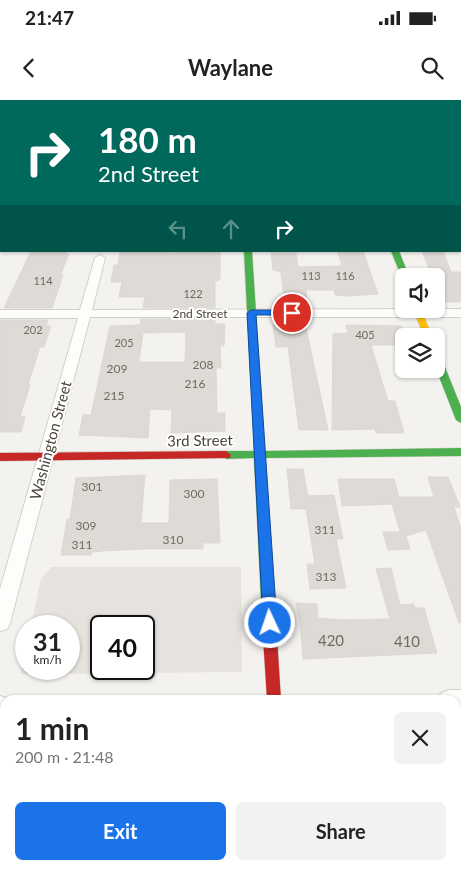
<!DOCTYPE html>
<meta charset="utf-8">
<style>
:root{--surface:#fff;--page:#f2f2f2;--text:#222;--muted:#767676;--accent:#1a73e8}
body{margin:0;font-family:Lato,sans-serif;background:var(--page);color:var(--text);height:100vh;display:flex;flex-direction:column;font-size:19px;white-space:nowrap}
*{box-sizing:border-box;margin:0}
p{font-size:16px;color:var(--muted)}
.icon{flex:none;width:28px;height:28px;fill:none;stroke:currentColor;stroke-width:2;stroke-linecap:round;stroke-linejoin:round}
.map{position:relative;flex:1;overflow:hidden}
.sheet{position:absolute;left:0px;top:595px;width:461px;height:175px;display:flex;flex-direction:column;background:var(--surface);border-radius:15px 15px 0 0;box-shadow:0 1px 4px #0004}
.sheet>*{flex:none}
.hud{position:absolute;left:0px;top:0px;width:461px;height:152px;box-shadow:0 1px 4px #0004;background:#00695c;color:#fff;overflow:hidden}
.tools{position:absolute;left:395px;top:168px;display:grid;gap:10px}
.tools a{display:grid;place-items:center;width:50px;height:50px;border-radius:8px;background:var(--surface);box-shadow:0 1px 4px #0004;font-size:25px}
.speed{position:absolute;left:15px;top:515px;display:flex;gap:10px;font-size:25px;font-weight:700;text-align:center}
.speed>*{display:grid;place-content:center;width:65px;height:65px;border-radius:50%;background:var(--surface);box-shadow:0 1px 4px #0004;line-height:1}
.speed small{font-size:12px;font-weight:400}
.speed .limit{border:2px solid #111;border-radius:8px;background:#fff;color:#111}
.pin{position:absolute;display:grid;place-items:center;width:42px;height:42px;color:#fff;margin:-21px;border:2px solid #fff;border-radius:50%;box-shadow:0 1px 5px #0007}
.me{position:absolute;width:55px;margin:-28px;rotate:357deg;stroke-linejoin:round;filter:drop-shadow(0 0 4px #0008)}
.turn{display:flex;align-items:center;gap:18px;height:105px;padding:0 15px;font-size:22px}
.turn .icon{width:65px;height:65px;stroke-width:2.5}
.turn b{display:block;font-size:35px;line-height:42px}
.lanes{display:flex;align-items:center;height:48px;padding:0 15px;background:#0003;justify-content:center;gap:25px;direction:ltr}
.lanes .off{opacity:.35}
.round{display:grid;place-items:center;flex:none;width:52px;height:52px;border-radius:8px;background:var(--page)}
.overview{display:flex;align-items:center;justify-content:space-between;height:85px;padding:0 15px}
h1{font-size:30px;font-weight:700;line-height:38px}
.button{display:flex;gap:10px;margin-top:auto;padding:10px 15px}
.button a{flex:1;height:58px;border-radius:8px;background:var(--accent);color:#fff;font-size:20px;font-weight:700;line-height:58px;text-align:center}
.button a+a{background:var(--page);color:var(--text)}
.status{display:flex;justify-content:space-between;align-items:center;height:35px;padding:0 25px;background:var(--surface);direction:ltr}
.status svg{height:14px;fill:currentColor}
header{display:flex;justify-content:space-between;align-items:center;height:65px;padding:0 15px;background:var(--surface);font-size:22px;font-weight:700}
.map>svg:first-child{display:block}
.green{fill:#e1eecf}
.parking{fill:#e6e3df;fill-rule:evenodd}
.building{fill:#dedbd6;stroke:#dcd9d4;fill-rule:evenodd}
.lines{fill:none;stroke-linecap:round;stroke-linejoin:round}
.street-casing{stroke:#d2d0cb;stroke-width:2}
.fast-casing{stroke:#d3cfc5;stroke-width:1}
.slow-casing{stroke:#d3cfc5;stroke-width:1}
.jam-casing{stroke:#d3cfc5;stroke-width:1}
.street{fill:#fdfdfc;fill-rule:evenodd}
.fast{fill:#4caf50;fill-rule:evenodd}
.slow{fill:#ffc107;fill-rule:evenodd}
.jam{fill:#c62828;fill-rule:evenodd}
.route{fill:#1a73e8;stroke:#114b97}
.labels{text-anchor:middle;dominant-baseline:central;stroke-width:4;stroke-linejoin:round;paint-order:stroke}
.far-number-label{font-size:11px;fill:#706a61}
.far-street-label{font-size:12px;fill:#4b4439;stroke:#fff}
.number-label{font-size:12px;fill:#706a61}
.street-label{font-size:15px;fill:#4b4439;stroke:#fff}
.near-number-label{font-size:15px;fill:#706a61}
</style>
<div class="status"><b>21:47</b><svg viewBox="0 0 49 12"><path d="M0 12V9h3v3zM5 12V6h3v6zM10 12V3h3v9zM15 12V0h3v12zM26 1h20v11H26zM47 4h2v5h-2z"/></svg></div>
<header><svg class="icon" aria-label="back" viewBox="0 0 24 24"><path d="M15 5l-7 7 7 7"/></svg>Waylane<svg class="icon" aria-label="search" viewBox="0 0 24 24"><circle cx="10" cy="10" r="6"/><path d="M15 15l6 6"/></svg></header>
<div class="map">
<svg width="461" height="770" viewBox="0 0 461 770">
<rect width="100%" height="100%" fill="#f4f2ee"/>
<path class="green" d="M0,0H192L195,1H1L0,43Z"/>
<path class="parking" d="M51,467H241L242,572L20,574L26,547V569H69V526H31L41,479ZM101,526H144V569H101Z"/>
<path class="building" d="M31,151H67L66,154H69L60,176L63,175L52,208H4Z
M120,151H167V153L220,151V179L215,182V208H143L145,197H119L122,182H111L114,165H118Z
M342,151H363L378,194L346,196L335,195L334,190H306L307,198H300L302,208H285L281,172L273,170L271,153H296L298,167L342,166L338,152Z
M422,151H443L451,172H461V202H446L436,176L431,173Z
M141,219H215V224H225L224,246H220L221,268H216L217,313H225V331L171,333L172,310L150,309L148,338L79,335L83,315H91L110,226L140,225ZM186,232L185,262H139L143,233Z
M286,219H304L328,330H299L288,247H276L273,225L287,224Z
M0,220H48L46,226H51L44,247H40L28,285H30L20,317H25L21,332H0Z
M346,225L401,226L404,245H371L388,301H395L404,333H376L375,329L332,330L333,234L348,233Z
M287,369H303L308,396L334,395L343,439H336L346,488L310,489L307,464H315L306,409H291Z
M145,375L141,423H169L170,380L217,379L220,443H203V449H144L102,451L92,452L91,455H61L67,419H70L76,378Z
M428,377H448L460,407H454L461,429V523H459L426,430L406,436L410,449L388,450L383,432H400L392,404L342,406L338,379H394L399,397H434Z
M391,468L400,505L414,504L415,508H424L437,553L303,559L300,521L296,503L317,504L318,518L344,520L390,519L376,469Z"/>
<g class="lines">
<defs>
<path id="street" d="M392,0H400L401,1H393Z
M460,51H461V57H460Z
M100,155L105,158L92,210L461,209V217H90L10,523L7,529L0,531V489L78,218H0V210H80L95,158Z
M449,590H461V610H456V600H438L441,593Z
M0,596L13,600H5V616H0Z"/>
<path id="fast" d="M241,0H245L246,1H241Z
M244,151H252L265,351L461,348V356L265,358L276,521L274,525L269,527L264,525L262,521L254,358L226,359L221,355L226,351H254Z
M391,151H399L409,176L402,178Z
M436,254L441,257L461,307V323L456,320L436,269Z
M275,765H293V770H275Z"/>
<path id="slow" d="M413,209H421L432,236H424Z"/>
<path id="jam" d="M334,0H339L340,1H334Z
M226,351L231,355L230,358L0,361V353Z
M269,515L274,517L276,521L281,600H267L262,521L264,517Z"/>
</defs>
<use href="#street" class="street-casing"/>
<use href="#fast" class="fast-casing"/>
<use href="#slow" class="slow-casing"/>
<use href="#jam" class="jam-casing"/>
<use href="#street" class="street"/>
<use href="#fast" class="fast"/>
<use href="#slow" class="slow"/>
<use href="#jam" class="jam"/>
</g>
<path class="route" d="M292,210L296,213L295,215H256L277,523L275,527H265L263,523L247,213L251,210Z"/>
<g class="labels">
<g class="far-number-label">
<text x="311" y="175">113</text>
<text x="345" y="175">116</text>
<text x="43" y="180">114</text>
<text x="193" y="193">122</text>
<text x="33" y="229">202</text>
<text x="365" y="234">405</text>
<text x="124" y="242">205</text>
</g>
<g class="far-street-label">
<text x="200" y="213">2nd Street</text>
</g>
<g class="number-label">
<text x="203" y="264">208</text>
<text x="117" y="268">209</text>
<text x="195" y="283">216</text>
<text x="114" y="295">215</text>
<text x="92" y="386">301</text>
<text x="194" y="393">300</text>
<text x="86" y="425">309</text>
<text x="325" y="429">311</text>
<text x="173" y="439">310</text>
<text x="82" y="444">311</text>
<text x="326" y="476">313</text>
</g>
<g class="street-label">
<text transform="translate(50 340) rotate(-75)">Washington Street</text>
<text transform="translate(200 340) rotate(-1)">3rd Street</text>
</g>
<g class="near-number-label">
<text x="331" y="540">420</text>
<text x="407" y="541">410</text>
</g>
</g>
</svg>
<div class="tools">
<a><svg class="icon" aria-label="sound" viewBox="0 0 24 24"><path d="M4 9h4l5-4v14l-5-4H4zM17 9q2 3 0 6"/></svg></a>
<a><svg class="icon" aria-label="layers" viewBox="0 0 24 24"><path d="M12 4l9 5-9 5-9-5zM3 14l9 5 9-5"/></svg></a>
</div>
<div class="speed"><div>31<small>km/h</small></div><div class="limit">40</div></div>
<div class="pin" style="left:292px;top:213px;background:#d93025"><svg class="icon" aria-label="arrive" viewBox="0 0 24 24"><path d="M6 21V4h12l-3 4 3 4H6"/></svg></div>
<svg class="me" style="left:270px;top:523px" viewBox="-20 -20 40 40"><circle r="17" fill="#1a73e8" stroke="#fff" stroke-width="3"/><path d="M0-11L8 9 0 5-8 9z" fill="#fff"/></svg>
<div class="hud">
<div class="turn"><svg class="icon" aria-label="right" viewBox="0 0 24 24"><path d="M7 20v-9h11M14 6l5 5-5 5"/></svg><div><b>180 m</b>2nd Street</div></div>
<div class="lanes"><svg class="icon off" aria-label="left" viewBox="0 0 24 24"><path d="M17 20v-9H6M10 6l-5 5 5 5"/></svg><svg class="icon off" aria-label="ahead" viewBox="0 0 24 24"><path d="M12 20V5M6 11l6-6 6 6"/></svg><svg class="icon" aria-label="right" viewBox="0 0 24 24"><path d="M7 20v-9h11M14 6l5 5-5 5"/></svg></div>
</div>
<section class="sheet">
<div class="overview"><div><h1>1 min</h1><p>200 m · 21:48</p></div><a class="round"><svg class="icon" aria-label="close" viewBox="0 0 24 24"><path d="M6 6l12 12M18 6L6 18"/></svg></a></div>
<div class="button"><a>Exit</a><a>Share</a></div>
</section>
</div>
